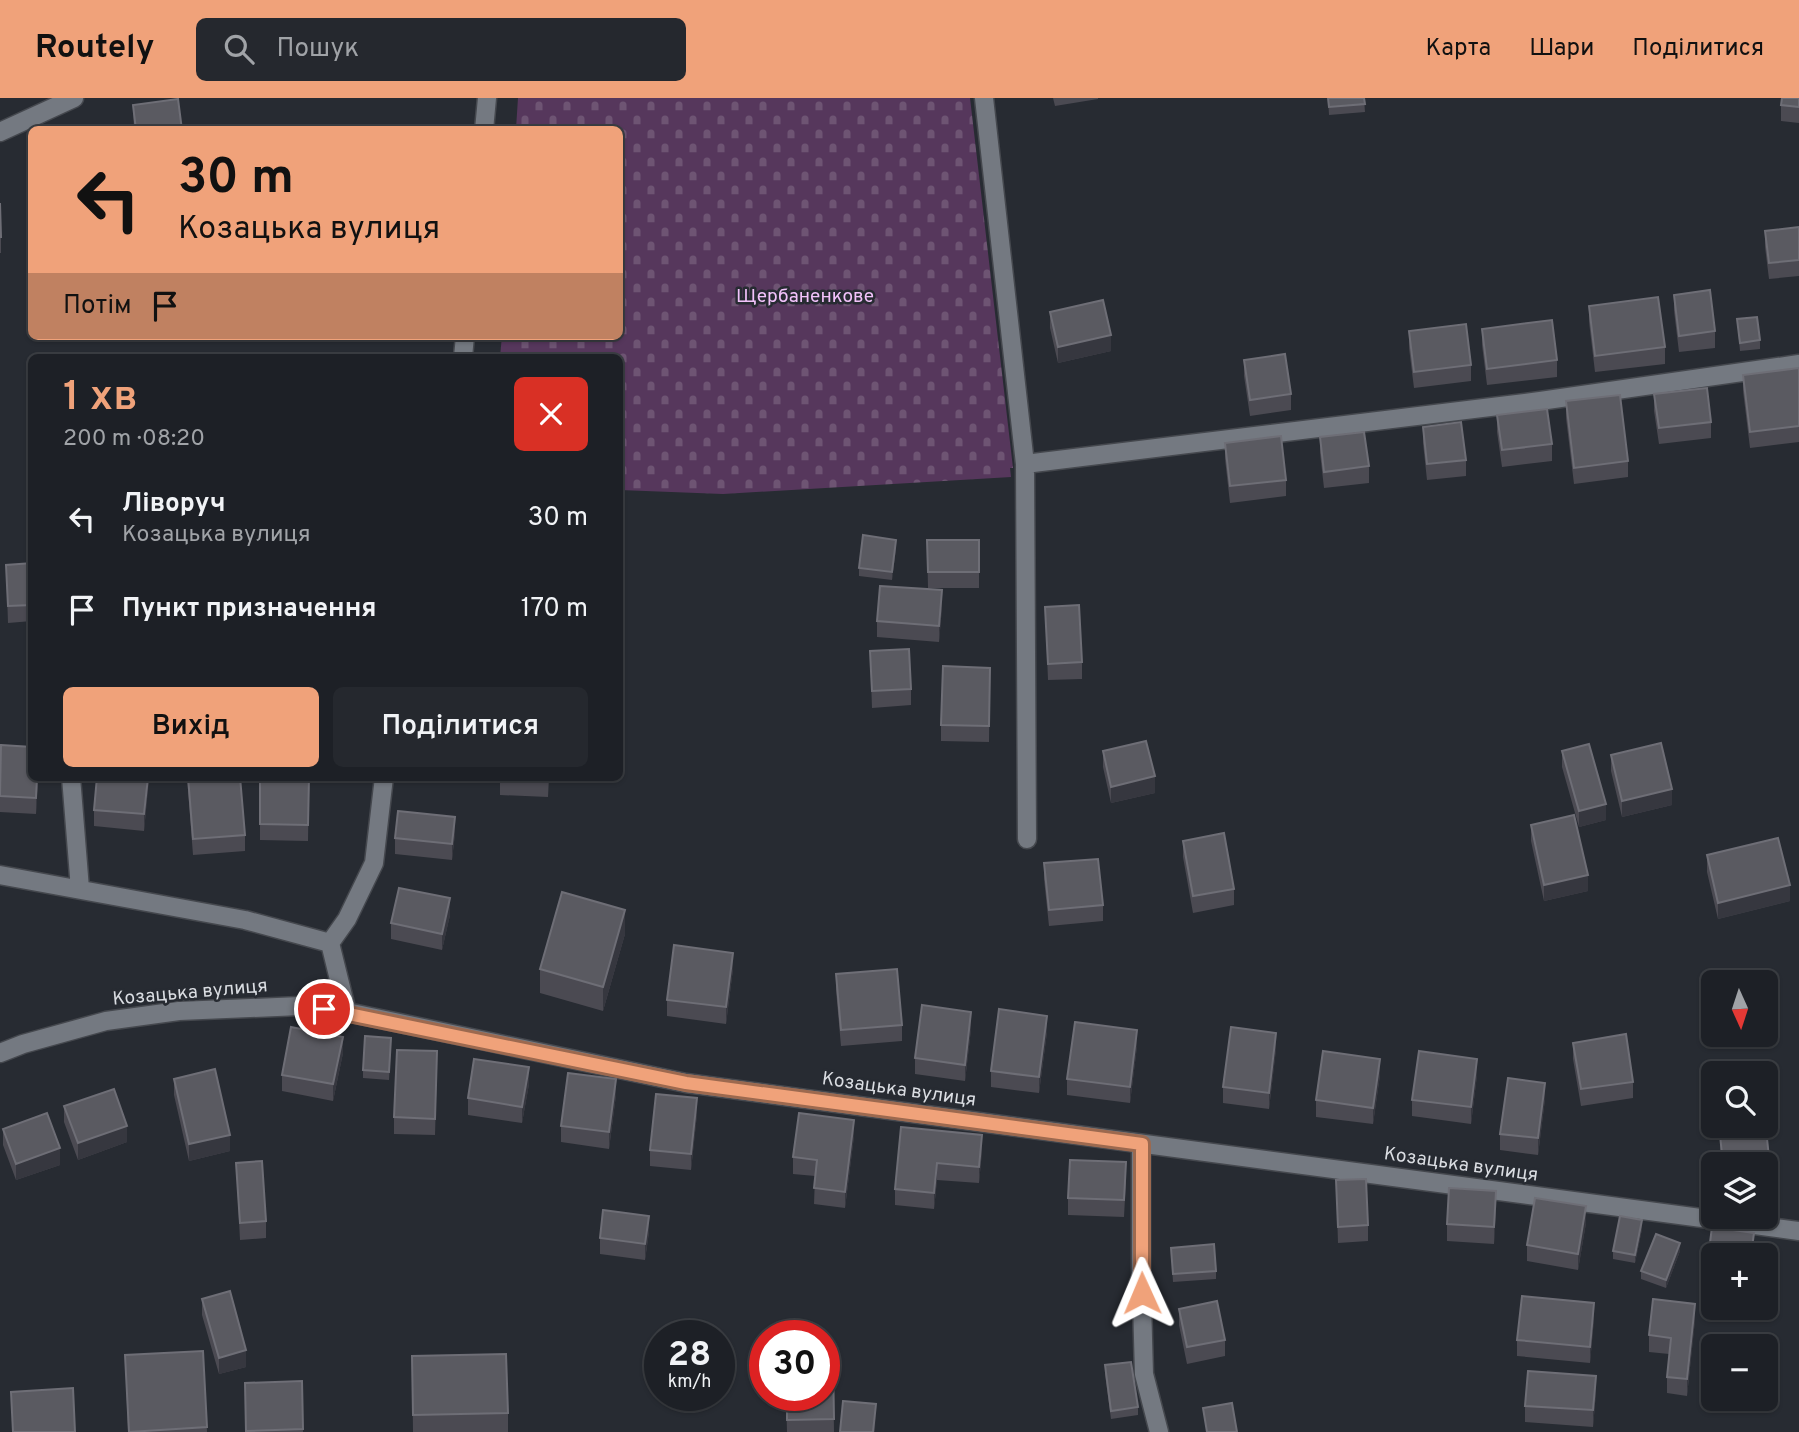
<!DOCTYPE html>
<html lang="uk">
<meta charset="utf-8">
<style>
:root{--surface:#1d2026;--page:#25282e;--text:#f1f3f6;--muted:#a0a3a7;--line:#3b3e43;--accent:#f0a27a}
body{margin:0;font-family:Overpass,sans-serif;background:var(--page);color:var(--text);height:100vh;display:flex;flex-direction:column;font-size:26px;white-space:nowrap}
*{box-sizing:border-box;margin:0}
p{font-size:23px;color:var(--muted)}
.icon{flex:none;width:38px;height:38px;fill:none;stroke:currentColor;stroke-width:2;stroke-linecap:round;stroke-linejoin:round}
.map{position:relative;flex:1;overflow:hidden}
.sheet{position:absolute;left:28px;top:256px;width:595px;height:427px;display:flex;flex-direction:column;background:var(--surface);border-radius:10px;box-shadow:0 2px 5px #0004,0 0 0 2px var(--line)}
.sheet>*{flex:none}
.hud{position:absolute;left:28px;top:28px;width:595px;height:214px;border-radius:10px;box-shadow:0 2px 5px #0004,0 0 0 2px var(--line);background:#f0a27a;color:#111;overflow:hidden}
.needle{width:46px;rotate:177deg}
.tools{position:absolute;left:1701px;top:872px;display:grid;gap:14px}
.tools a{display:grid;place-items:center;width:77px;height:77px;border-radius:10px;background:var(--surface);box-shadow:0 2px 5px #0004,0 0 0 2px var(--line);font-size:35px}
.speed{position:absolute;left:644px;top:1222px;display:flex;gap:14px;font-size:35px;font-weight:700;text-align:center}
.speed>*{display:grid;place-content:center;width:91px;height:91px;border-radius:50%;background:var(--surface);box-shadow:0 2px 5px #0004,0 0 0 2px var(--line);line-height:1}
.speed small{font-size:18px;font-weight:400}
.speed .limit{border:10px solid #d22;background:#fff;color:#111}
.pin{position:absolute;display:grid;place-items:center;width:60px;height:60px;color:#fff;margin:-30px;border:4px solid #fff;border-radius:50%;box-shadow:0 2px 7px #0007}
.me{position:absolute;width:77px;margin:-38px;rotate:359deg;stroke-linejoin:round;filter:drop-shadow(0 0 5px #0008)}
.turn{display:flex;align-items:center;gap:24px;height:147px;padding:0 35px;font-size:32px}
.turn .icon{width:91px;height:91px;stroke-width:2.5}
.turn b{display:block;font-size:49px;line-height:60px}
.then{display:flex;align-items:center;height:66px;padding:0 35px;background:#0003;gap:14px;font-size:26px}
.round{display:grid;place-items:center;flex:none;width:74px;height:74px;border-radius:10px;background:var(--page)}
.head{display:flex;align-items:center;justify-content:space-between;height:119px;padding:0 35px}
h1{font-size:42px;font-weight:600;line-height:52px;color:var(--accent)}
.button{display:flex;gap:14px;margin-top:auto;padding:14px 35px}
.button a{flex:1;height:80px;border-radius:10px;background:var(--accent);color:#111;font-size:28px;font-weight:600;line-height:80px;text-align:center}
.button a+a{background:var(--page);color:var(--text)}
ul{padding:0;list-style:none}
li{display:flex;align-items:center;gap:21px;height:91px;padding:0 35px}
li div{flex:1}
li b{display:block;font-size:26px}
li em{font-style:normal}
header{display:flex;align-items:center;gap:42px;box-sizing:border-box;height:98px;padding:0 35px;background:var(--accent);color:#111}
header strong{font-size:33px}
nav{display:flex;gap:38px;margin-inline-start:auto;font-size:24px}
.search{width:490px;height:63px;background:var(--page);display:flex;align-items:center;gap:18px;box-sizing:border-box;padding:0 24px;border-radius:10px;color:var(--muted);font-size:26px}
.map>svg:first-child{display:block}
.cemetery{fill:url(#cemetery-stones)}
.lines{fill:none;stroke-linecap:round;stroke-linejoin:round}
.minor-casing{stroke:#45484e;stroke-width:21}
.minor{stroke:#747981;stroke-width:18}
.wall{fill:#4b4a52}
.shaded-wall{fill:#36373f}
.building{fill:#5a5a61;stroke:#6e6e76;stroke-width:2}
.route-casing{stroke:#9c694f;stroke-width:18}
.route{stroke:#f0a27a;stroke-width:12}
.labels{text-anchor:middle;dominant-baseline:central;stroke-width:5;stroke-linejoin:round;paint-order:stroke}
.park-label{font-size:19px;fill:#f2c2fb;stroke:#272b32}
.street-label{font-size:19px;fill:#dadde2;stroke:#272b32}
</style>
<header>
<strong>Routely</strong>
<div class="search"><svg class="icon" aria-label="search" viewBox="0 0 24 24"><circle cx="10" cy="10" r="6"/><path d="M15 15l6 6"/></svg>Пошук</div>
<nav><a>Карта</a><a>Шари</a><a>Поділитися</a></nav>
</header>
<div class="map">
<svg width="1799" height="1334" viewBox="0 0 1799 1334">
<defs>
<pattern id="cemetery-stones" width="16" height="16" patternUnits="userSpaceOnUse" patternTransform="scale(1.75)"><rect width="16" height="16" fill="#56375c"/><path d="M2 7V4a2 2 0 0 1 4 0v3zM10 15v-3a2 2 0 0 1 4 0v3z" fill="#6e5473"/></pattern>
</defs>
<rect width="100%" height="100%" fill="#272b32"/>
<path class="cemetery" d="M518,0H970L1013,370H1010L1011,379L723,396L620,392V259H500L502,238H620V32L516,31Z"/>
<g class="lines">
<defs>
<path id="minor" d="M984,0L1025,366L1027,741
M484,32L487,0
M0,34L74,0
M463,259L465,238
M1025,366L1540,303L1799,266
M71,679L80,791
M0,777L245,822L330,845L347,914
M330,845L347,821L374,765L384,679
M0,955L23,946L106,923L179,913L300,908L347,914L686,985L1799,1133
M1141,1046V1168L1144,1276L1159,1334"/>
</defs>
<use href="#minor" class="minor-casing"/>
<use href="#minor" class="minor"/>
</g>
<path class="wall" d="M1053,0H1098V1L1055,8Z
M1328,0H1364L1365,14L1329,17Z
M1799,0V25L1781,23V7Z
M133,7L182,32H134Z
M0,105L1,139V155H0Z
M1799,129V178L1769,181L1765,149V133Z
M1674,197L1715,233V250L1679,254L1674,213Z
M1589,208L1665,249V266L1595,274L1589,224Z
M1050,214L1111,253L1058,265L1050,230Z
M1737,221L1760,242V251L1740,253Z
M1482,231L1557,262V279L1487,287L1482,247Z
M1409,233L1471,267V283L1414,290L1409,250Z
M1244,262L1291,296V312L1250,318L1244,278Z
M1799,270V344L1750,350L1743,293V277Z
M1654,296L1711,324V340L1659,346L1654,313Z
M1566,303L1628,363V379L1574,386L1566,320Z
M1497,317L1552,346V363L1502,369L1497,334Z
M1423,329L1466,362V378L1427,382L1423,345Z
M1320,339L1369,368V385L1324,390L1320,355Z
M1225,345L1286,382V398L1230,405L1225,361Z
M927,442H979V490H928Z
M896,450L892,482L859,478V470Z
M32,465V523L8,525L6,467Z
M942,509L939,544L877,539V523Z
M1045,509L1082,564V581L1048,582Z
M870,553L911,591V607L872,610Z
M990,570L989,644L941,643V627Z
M1103,653L1155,695L1111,705L1103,669Z
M1562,653L1606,722L1579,729L1562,669Z
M1611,657L1672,707L1622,719L1611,673Z
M0,663L32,679H38L36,716L0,714Z
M149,679L144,733L94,728V712Z
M187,679L245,737V753L193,757Z
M260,679H309L308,743L260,742Z
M500,679H549L548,699L500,697Z
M1531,727L1588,793L1544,803L1531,743Z
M455,735L452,762L395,756V740Z
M1183,743L1234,791V807L1193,815L1183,759Z
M1707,757L1790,803L1718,821L1707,774Z
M1044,765L1103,807V823L1049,828L1044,781Z
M450,817L442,852L391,841V825Z
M625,836L603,913L540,895V871Z
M733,871L726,926L667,918V902Z
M836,876L902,927V943L841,948L836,892Z
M971,931L965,983L915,976V960Z
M1047,934L1039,995L991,989V973Z
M1573,945L1633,984V1000L1581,1008L1573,961Z
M391,948L389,982L363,980V972Z
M1137,948L1130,1005L1067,997V981Z
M1276,951L1269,1011L1223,1005V989Z
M343,955L333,1003L282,993V977Z
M437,969L435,1037L394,1036V1019Z
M1380,977L1373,1026L1316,1019V1002Z
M1477,977L1471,1026L1412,1018V1002Z
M174,981L230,1053L189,1063L174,997Z
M529,986L522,1025L468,1017V1000Z
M616,997L609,1051L561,1044V1028Z
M1545,1001L1538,1057L1500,1052V1036Z
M64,1008L127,1044L78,1062L64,1024Z
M697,1016L691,1072L650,1068V1052Z
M901,1029L982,1053L979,1085L937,1082L934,1111L895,1107V1091Z
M3,1031L60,1067L16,1082L3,1047Z
M1766,1031L1770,1069V1085H1766V1066H1721L1720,1037Z
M854,1038L845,1110L814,1106L815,1078L793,1076V1059Z
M236,1065L266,1123V1140L240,1142Z
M1126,1081L1124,1119L1068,1117V1100Z
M1336,1082L1368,1127V1143L1338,1145Z
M1496,1109L1494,1146L1447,1143V1126Z
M1586,1125L1578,1172L1527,1163V1147Z
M1712,1129L1754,1135V1157H1713V1193L1706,1192V1176Z
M1642,1131L1635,1165L1613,1161V1153Z
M649,1134L645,1162L600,1156V1140Z
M1171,1150L1216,1173V1181L1173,1184Z
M1680,1153L1666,1190L1641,1181V1173Z
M202,1201L246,1269L219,1276L202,1217Z
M1179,1211L1225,1242V1258L1187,1266L1179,1227Z
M1594,1221L1590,1265L1517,1258V1242Z
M1695,1222L1687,1298L1667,1295V1279L1669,1256L1649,1254V1237Z
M203,1253L207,1334H128L125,1257Z
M412,1258L508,1315V1334H413Z
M833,1263L834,1334H787L786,1297Z
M1105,1267L1138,1309V1317L1111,1321L1105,1276Z
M302,1283L303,1334H246L245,1285Z
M1596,1294L1593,1329L1525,1324V1308Z"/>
<path class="shaded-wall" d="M1111,237V253L1058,265V249Z
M896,442V450L892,482V474Z
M942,492V509L939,544V528Z
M1155,678V695L1111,705V689Z
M37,679H38L36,716V700Z
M148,679H149V683L144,733V716Z
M1672,691V707L1622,719V703Z
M1606,706V722L1579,729V713Z
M455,719V735L452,762V746Z
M1588,777V793L1544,803V787Z
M1790,787V803L1718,821V805Z
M450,800V817L442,852V836Z
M625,812V836L603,913V889Z
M733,855V871L726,926V909Z
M971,914V931L965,983V967Z
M1047,918V934L1039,995V979Z
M1137,932V948L1130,1005V989Z
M1276,935V951L1269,1011V995Z
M343,939V955L333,1003V986Z
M1380,961V977L1373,1026V1010Z
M1477,961V977L1471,1026V1009Z
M529,969V986L522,1025V1009Z
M616,981V997L609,1051V1034Z
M1545,985V1001L1538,1057V1040Z
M697,1000V1016L691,1072V1056Z
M854,1022V1038L845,1110V1094Z
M127,1028V1044L78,1062V1045Z
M230,1037V1053L189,1063V1046Z
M982,1037V1053L979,1085V1069Z
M60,1050V1067L16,1082V1066Z
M937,1065V1082L934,1111V1095Z
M1496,1093V1109L1494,1146V1129Z
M1586,1108V1125L1578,1172V1156Z
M649,1118V1134L645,1162V1146Z
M1642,1122V1131L1635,1165V1157Z
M1754,1135V1157H1751Z
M1680,1145V1153L1666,1190V1182Z
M1594,1205V1221L1590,1265V1249Z
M1695,1206V1222L1687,1298V1281Z
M246,1252V1269L219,1276V1260Z
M1596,1278V1294L1593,1329V1312Z
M876,1306L875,1334H873Z"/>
<path class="building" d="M1328,0H1364L1365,6L1329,9Z
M1782,0H1799V9L1781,7Z
M178,1L182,32H136L133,7Z
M0,105L1,139H0Z
M1799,129V162L1769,165L1765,133Z
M1710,192L1715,233L1679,238L1674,197Z
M1658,199L1665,249L1595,258L1589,208Z
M1103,202L1111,237L1058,249L1050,214Z
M1757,219L1760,242L1740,245L1737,221Z
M1552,222L1557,262L1487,271L1482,231Z
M1466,226L1471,267L1414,274L1409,233Z
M1285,256L1291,296L1250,302L1244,262Z
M1799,270V328L1750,334L1743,277Z
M1707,290L1711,324L1659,330L1654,296Z
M1620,297L1628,363L1574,370L1566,303Z
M1547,311L1552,346L1502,352L1497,317Z
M1461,324L1466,362L1427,366L1423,329Z
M1364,334L1369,368L1324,374L1320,339Z
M1281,338L1286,382L1230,388L1225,345Z
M863,437L896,442L892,474L859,470Z
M927,442H979V474H928Z
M32,465V507L8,508L6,467Z
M880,488L942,492L939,528L877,523Z
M1079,507L1082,564L1048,566L1045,509Z
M909,551L911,591L872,593L870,553Z
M943,568L990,570L989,628L941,627Z
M1146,643L1155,678L1111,689L1103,653Z
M1661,645L1672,691L1622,703L1611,657Z
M1589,646L1606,706L1579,713L1562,653Z
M1,647L32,649V679H37L36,700L0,698Z
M97,679H148L144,716L94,712Z
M188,679H240L245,737L193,741Z
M260,679H309L308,727L260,726Z
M500,679H548V683L500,681Z
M398,713L455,719L452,746L395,740Z
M1574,717L1588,777L1544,787L1531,727Z
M1224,735L1234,791L1193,798L1183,743Z
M1778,740L1790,787L1718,805L1707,757Z
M1098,761L1103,807L1049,812L1044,765Z
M399,790L450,800L442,836L391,825Z
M562,794L625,812L603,889L540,871Z
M674,847L733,855L726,909L667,902Z
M897,871L902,927L841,932L836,876Z
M922,907L971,914L965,967L915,960Z
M999,911L1047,918L1039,979L991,973Z
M1075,924L1137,932L1130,989L1067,981Z
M291,929L343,939L333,986L282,977Z
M1231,929L1276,935L1269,995L1223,989Z
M1626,936L1633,984L1581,991L1573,945Z
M365,938L391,940L389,974L363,972Z
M397,952L437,953L435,1021L394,1019Z
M1323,953L1380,961L1373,1010L1316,1002Z
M1419,953L1477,961L1471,1009L1412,1002Z
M474,961L529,969L522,1009L468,1000Z
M215,971L230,1037L189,1046L174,981Z
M568,975L616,981L609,1034L561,1028Z
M1508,980L1545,985L1538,1040L1500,1036Z
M114,991L127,1028L78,1045L64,1008Z
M656,996L697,1000L691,1056L650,1052Z
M47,1015L60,1050L16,1066L3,1031Z
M799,1015L854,1022L845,1094L814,1090L817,1062L793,1059Z
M901,1029L982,1037L979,1069L937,1065L934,1095L895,1091Z
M1766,1031L1770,1069H1766V1066H1723L1720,1037Z
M1070,1062L1126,1064L1124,1102L1068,1100Z
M262,1063L266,1123L240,1125L236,1065Z
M1366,1081L1368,1127L1338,1129L1336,1082Z
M1449,1090L1496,1093L1494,1129L1447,1126Z
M1535,1100L1586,1108L1578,1156L1527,1147Z
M603,1112L649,1118L645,1146L600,1140Z
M1620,1118L1642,1122L1635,1157L1613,1153Z
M1712,1129L1754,1135L1751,1157H1713V1177L1706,1176Z
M1656,1136L1680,1145L1666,1182L1641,1173Z
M1214,1146L1216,1173L1173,1176L1171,1150Z
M230,1193L246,1252L219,1260L202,1201Z
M1522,1198L1594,1205L1590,1249L1517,1242Z
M1653,1201L1695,1206L1687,1281L1667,1279L1671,1240L1649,1237Z
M1217,1203L1225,1242L1187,1249L1179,1211Z
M203,1253L207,1329L129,1334L125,1257Z
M506,1256L508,1315L413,1317L412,1258Z
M824,1263H833L834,1321L787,1322V1297H824Z
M1131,1264L1138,1309L1111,1313L1105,1267Z
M1528,1273L1596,1278L1593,1312L1525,1308Z
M302,1283L303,1331L246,1333L245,1285Z
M73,1290L75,1334H13L11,1294Z
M843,1303L876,1306L873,1334H840Z
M1232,1305L1237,1334H1207L1203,1310Z"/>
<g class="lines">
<defs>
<path id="route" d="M324,911L686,985L1142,1046V1195"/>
</defs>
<use href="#route" class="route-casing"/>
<use href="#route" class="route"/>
</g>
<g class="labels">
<g class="park-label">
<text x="805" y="199">Щербаненкове</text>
</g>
<g class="street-label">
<text transform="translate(190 895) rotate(-5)">Козацька вулиця</text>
<text transform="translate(899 992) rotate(8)">Козацька вулиця</text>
<text transform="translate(1461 1067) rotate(8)">Козацька вулиця</text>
</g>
</g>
</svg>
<div class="tools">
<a><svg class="needle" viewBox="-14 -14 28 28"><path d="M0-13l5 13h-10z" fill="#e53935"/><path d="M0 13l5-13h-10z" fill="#a0a3a7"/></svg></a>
<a><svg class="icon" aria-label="search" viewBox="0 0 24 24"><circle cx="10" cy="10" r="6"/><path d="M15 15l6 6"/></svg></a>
<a><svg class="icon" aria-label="layers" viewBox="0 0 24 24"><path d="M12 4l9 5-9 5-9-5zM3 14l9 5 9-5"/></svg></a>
<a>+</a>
<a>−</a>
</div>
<div class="speed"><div>28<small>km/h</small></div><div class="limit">30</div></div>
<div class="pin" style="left:324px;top:911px;background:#d93025"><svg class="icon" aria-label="arrive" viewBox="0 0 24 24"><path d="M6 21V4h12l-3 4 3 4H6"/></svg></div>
<svg class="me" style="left:1142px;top:1195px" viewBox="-20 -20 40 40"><path d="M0-17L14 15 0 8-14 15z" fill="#f0a27a" stroke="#fff" stroke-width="4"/></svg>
<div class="hud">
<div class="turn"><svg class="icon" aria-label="left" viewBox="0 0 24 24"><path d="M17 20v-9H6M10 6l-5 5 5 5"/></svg><div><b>30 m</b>Козацька вулиця</div></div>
<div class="then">Потім<svg class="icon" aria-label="arrive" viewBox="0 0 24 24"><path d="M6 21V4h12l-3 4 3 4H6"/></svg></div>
</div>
<section class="sheet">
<div class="head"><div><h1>1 хв</h1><p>200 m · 08:20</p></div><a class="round" style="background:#d93025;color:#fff"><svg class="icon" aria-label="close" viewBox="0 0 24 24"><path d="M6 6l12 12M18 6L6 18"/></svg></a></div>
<ul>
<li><svg class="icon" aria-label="left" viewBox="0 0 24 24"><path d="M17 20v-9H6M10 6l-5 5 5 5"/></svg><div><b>Ліворуч</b><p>Козацька вулиця</p></div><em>30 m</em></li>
<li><svg class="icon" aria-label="arrive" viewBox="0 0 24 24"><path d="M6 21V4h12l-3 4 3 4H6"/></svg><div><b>Пункт призначення</b></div><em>170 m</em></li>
</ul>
<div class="button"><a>Вихід</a><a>Поділитися</a></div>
</section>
</div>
